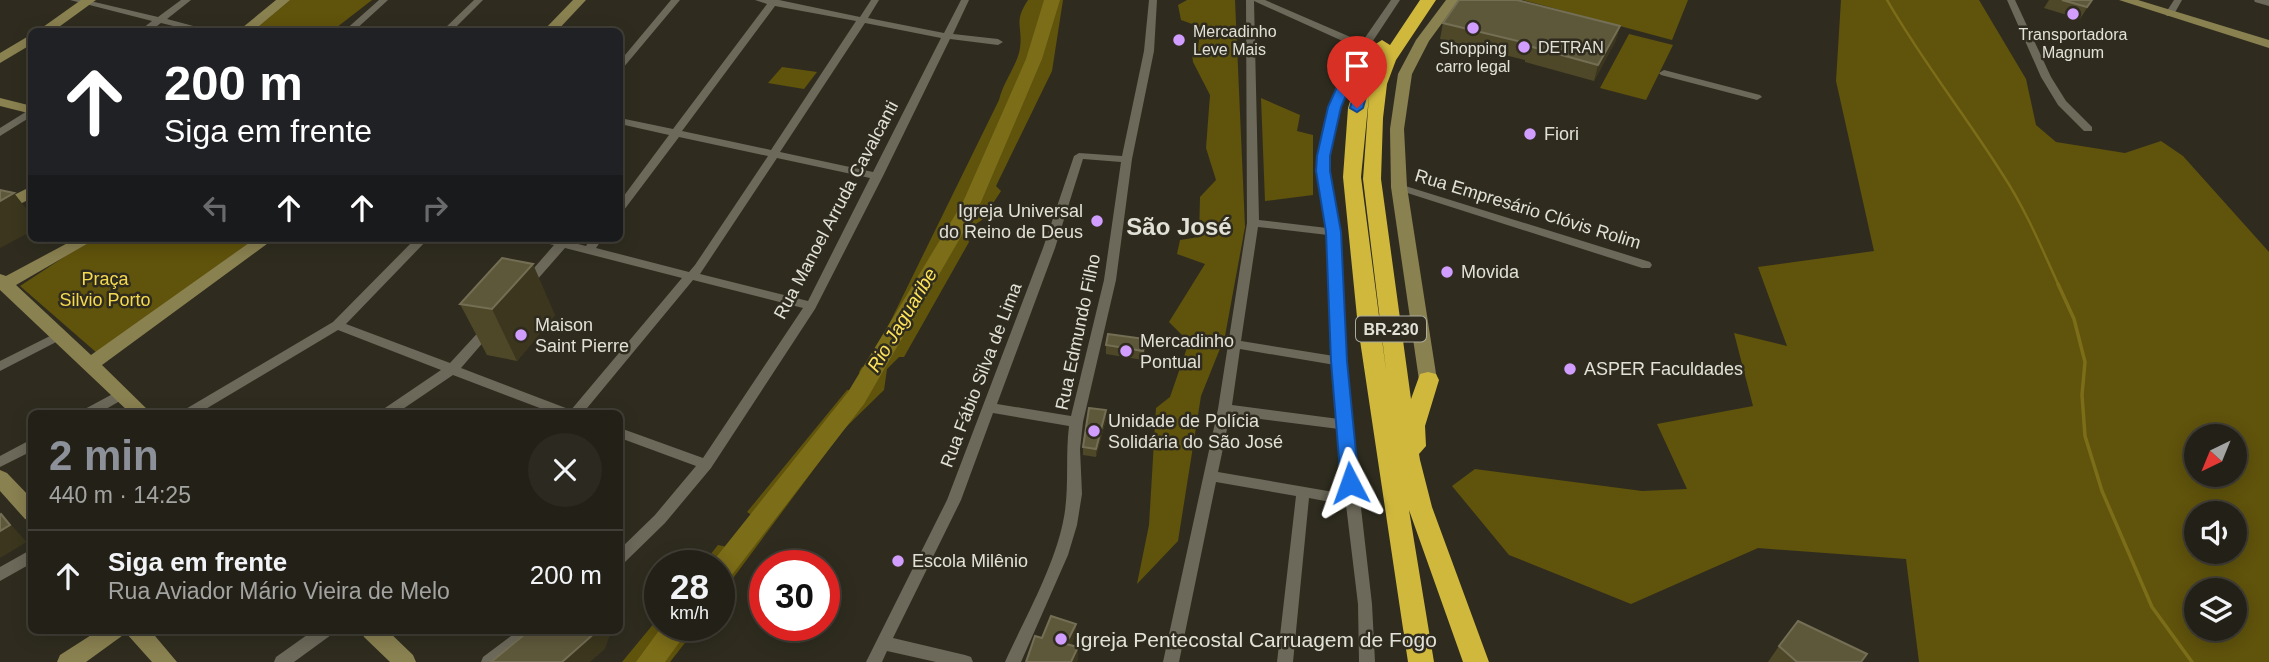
<!DOCTYPE html>
<html lang="pt">
<meta charset="utf-8">
<style>
:root{--surface:#232117;--page:#2b2920;--text:#f1f3f6;--muted:#a3a3a1;--line:#403e36;--accent:#8c9099}
body{margin:0;font-family:Arial,sans-serif;background:var(--page);color:var(--text);height:100vh;display:flex;flex-direction:column;font-size:26px;white-space:nowrap}
*{box-sizing:border-box;margin:0}
p{font-size:23px;color:var(--muted)}
.icon{flex:none;width:38px;height:38px;fill:none;stroke:currentColor;stroke-width:2;stroke-linecap:round;stroke-linejoin:round}
.map{position:relative;flex:1;overflow:hidden}
.side{position:absolute;left:28px;top:410px;width:595px;height:224px;display:flex;flex-direction:column;background:var(--surface);border-radius:10px;box-shadow:0 4px 18px #0003,0 0 0 2px var(--line)}
.side>*{flex:none}
.top-card{position:absolute;left:28px;top:28px;width:595px;height:214px;border-radius:10px;box-shadow:0 4px 18px #0003,0 0 0 2px var(--line);background:#202124;color:#fff;overflow:hidden}
.needle{width:46px;rotate:223deg}
.fabs{position:absolute;left:2184px;top:424px;display:grid;gap:14px}
.fabs a{display:grid;place-items:center;width:63px;height:63px;border-radius:50%;background:var(--surface);box-shadow:0 4px 18px #0003,0 0 0 2px var(--line);font-size:35px}
.speed{position:absolute;left:644px;top:550px;display:flex;gap:14px;font-size:35px;font-weight:700;text-align:center}
.speed>*{display:grid;place-content:center;width:91px;height:91px;border-radius:50%;background:var(--surface);box-shadow:0 4px 18px #0003,0 0 0 2px var(--line);line-height:1}
.speed small{font-size:18px;font-weight:400}
.speed .limit{border:10px solid #d22;background:#fff;color:#111}
.pin{position:absolute;display:grid;place-items:center;width:60px;height:60px;color:#fff;margin:-72px -30px;border-radius:50% 50% 50% 0;rotate:-45deg;box-shadow:0 0 7px #0007}
.pin .icon{rotate:45deg}
.me{position:absolute;width:77px;margin:-38px;rotate:356deg;stroke-linejoin:round;filter:drop-shadow(0 0 5px #0008)}
.turn{display:flex;align-items:center;gap:24px;height:147px;padding:0 21px;font-size:32px}
.turn .icon{width:91px;height:91px;stroke-width:2.5}
.turn b{display:block;font-size:49px;line-height:60px}
.lanes{display:flex;align-items:center;height:66px;padding:0 21px;background:#0003;justify-content:center;gap:35px;direction:ltr}
.lanes .off{opacity:.35}
.round{display:grid;place-items:center;flex:none;width:74px;height:74px;border-radius:37px;background:var(--page)}
.headline{display:flex;align-items:center;justify-content:space-between;height:119px;padding:0 21px}
h1{font-size:42px;font-weight:600;line-height:52px;color:var(--accent)}
ul{padding:0;list-style:none}
li{display:flex;align-items:center;gap:21px;height:91px;padding:0 21px;border-top:2px solid var(--line)}
li div{flex:1}
li b{display:block;font-size:26px}
li em{font-style:normal}
.map>svg:first-child{display:block}
.green{fill:#60530c;fill-rule:evenodd}
.lines{fill:none;stroke-linecap:round;stroke-linejoin:round}
.stream-far1{stroke:#7c6d18;stroke-width:2.5}
.stream{stroke:#7c6d18;stroke-width:3.5}
.river{fill:#7c6d18;fill-rule:evenodd}
.street{fill:#6c695a;fill-rule:evenodd}
.secondary{fill:#8a8151;fill-rule:evenodd}
.highway{fill:#d0b83c;fill-rule:evenodd}
.wall{fill:#4e4828}
.shaded-wall{fill:#3b361d}
.building{fill:#5e583b;stroke:#736e54;stroke-width:2}
.route{fill:#1a73e8;stroke:#114b97;stroke-width:2}
.poi-dot{fill:#d19dfe;stroke:#2f2c1f;stroke-width:2.5}
.labels{text-anchor:middle;dominant-baseline:central;stroke-width:5;stroke-linejoin:round;paint-order:stroke}
.far-poi-label{font-size:16px;fill:#e2e1d8;stroke:#2f2c1f;text-anchor:start}
.shield{fill:#2f2c1f;stroke:#acaba0;stroke-width:2}
.shield-label{font-size:16px;font-weight:bold;fill:#e2e1d8}
.poi-label{font-size:18px;fill:#e2e1d8;stroke:#2f2c1f;text-anchor:start}
.street-label{font-size:18px;fill:#e2e1d8;stroke:#2f2c1f}
.park-label{font-size:18px;fill:#f6da4e;stroke:#2f2c1f}
.water-label{font-size:19px;font-style:italic;fill:#fee358;stroke:#2f2c1f}
.near-poi-label{font-size:21px;fill:#e2e1d8;stroke:#2f2c1f;text-anchor:start}
.district-label{font-size:24px;font-weight:bold;fill:#e2e1d8;stroke:#2f2c1f}
</style>
<div class="map">
<svg width="2269" height="662" viewBox="0 0 2269 662">
<rect width="100%" height="100%" fill="#2f2c1f"/>
<path class="green" d="M289,0H372L332,31L248,32Z
M1028,0H1063L1052,71L996,186L1001,191L982,220L971,227L966,235L969,242L904,357H899L887,369L884,390L843,430L719,597V565H702L718,545L727,547L753,516L747,512L847,390H854L864,379L859,372L862,367H867L872,359L999,100C1003,82 1018,64 1020,48C1023,25 1013,23 1028,0Z
M1187,0H1235L1245,227L1225,336L1201,396L1178,541L1137,584L1149,525L1156,408L1170,397L1189,342L1169,322L1205,264L1177,254L1180,240L1199,237L1200,197L1216,180L1206,148L1210,95L1193,62L1192,54L1197,51L1199,40L1195,25L1181,20L1178,5Z
M1523,0H1688L1672,40Z
M1841,0H1979L2026,79L2036,125L2056,142L2125,153L2161,141L2183,156L2269,252V662H1919L1906,559L1758,548L1631,604L1509,555L1452,486L1475,469L1642,491L1687,489L1657,424L1753,406L1734,333L1787,346L1758,267L1874,251L1836,81ZM2196,436H2235V474H2196ZM2196,513H2235V551H2196ZM2196,590H2235V628H2196Z
M1629,34L1673,45L1646,100L1600,88Z
M782,67L817,72L804,89L768,83Z
M1261,98L1300,115L1297,131L1313,135V195L1265,201Z
M93,238H264L97,353L20,286Z
M660,616V625H699L670,662H622Z"/>
<g class="lines">
<path class="stream-far1" d="M1887,0C1922,61 1966,116 2003,175C2026,210 2042,249 2059,286"/>
<path class="stream" d="M2058,284L2074,319L2085,362L2082,395L2085,436L2102,491L2152,607L2192,662"/>
<path class="river" d="M1044,0H1060L1042,59L981,202L864,404L728,580L719,583V565H710L848,392L963,202L1026,59Z
M663,625H692L665,662H636Z"/>
<path class="street" d="M70,0H86L158,17L181,0H191L167,19L216,32H198L161,23L149,32H138L152,21Z
M379,0H388L353,32H343Z
M474,0H483L451,32H441Z
M671,0H680L623,68L620,69V61Z
M755,0H779L860,17L871,0H879L868,18L944,33L961,0H969L953,34L998,39L1003,42L998,45L950,39L883,176L815,309L711,468L665,523L625,562L620,564V549L655,515L696,466L620,438V428L703,458L803,308L693,280L583,413H553L453,375L397,413H380L382,410L441,370L338,330L199,413H182L184,410L333,322L416,238H429L346,324L450,363L484,326H492L494,329L492,332L461,368L571,410L682,278L565,248L529,289L525,290L519,286L521,283L554,245L535,241L533,238H554L586,246L591,238H603L596,248L689,272L695,265L768,156L679,137L624,210L620,211V201L669,135L620,124V118L673,129L767,4ZM775,6L856,21L771,150L682,131ZM865,23L941,38L873,172L780,152ZM777,158L870,178L808,301L700,274Z
M1149,0H1157L1154,51L1132,159L1116,280L1083,422L1080,449L1082,494L1077,525L1068,555L1021,662H1005C1024,620 1054,567 1063,522C1070,490 1065,458 1069,426L993,413L961,500L893,638L965,655L971,657L973,662H936L887,651L882,662H866L947,500L1043,248L1074,156L1079,153L1122,156L1144,51ZM1083,159L1121,162L1104,280L1071,416L997,404L1055,248Z
M1246,0H1265L1362,42L1391,0H1400L1361,59L1340,103L1329,149L1328,173L1340,232L1348,372L1356,464L1372,604L1375,662H1359L1358,604L1346,505L1309,498L1293,662H1277L1296,496L1216,482L1179,662H1163L1218,409L1247,223ZM1254,1L1358,48C1335,86 1316,129 1318,175C1318,192 1324,210 1327,228L1259,220ZM1258,227L1328,235L1334,356L1241,341ZM1240,349L1335,365L1339,419L1232,405ZM1230,415L1339,429L1345,494L1218,472Z
M2007,0H2015L2051,77L2066,101L2092,127V131H2084L2058,105L2041,77Z
M2174,0H2182L2173,16H2167L2165,14Z
M2254,0H2269V6L2255,2Z
M1664,70L1760,95L1762,97L1757,100L1661,75L1659,73Z
M32,108V116L0,136V128Z
M1399,184L1650,262L1652,265L1650,268H1642L1395,189L1394,187L1395,185Z
M58,332L64,336L62,339L0,371V361Z
M122,389L127,391L128,394L127,397L99,413H81L83,410Z
M32,439V451L0,467V456Z
M32,549V563L0,581V567Z
M314,630H334L331,635L294,662H274L276,657Z
M519,630H538L535,635L501,662H481L483,657Z"/>
<path class="secondary" d="M81,0H96L52,32H36Z
M276,0H290L252,32H237Z
M573,0H586L556,32H542Z
M1446,0H1459L1429,41L1412,74L1404,129L1407,187L1437,380L1434,385H1422L1419,380L1391,187L1390,129L1398,74L1416,40Z
M2119,0H2138L2269,40V48Z
M32,34V44L0,63V53Z
M0,98L32,106V114L0,106Z
M32,186V198L0,214V202Z
M77,238H97L16,285L91,355L256,238H275L102,365L151,413H130L0,290V274L6,276Z
M0,470L7,473L32,499V521L25,519L0,491Z
M99,630H150L177,662H152L126,633L86,662H57L60,655Z
M361,630H387L413,655L416,662H390L364,637Z"/>
<path class="highway" d="M1420,0H1436L1396,60L1387,84L1383,118L1381,179L1411,399L1420,374L1428,372L1436,374L1439,380L1425,426L1426,446L1419,454L1420,460L1432,507L1489,662H1463L1409,510L1434,662H1408L1358,327L1343,177L1348,108L1356,82L1374,45L1382,40L1390,45ZM1369,96L1363,179L1386,370L1361,177Z"/>
</g>
<path class="wall" d="M2049,0H2092L2080,19L2044,8Z
M1443,23L1620,26L1615,42L1594,81L1525,62V60L1440,39Z
M460,304L555,315L517,361L487,355Z
M1106,345L1145,348L1143,360L1106,354Z
M1106,419L1096,457L1083,455V447Z
M1779,646L1861,662H1768Z"/>
<path class="shaded-wall" d="M1620,26L1615,42L1594,81L1598,65Z
M14,193L32,216V231L0,248V201Z
M533,264L555,315L517,361L492,309Z
M1145,339V348L1143,360V351Z
M1106,410V419L1096,457V449Z
M1,514L27,542L0,558V531Z
M1076,624V635L1067,656L1066,644Z
M597,630H610L611,632L605,649L590,662H562Z
M1078,647V659L1077,662H1071Z"/>
<path class="building" d="M1459,0H1517L1620,26L1598,65L1529,46L1530,44L1443,23Z
M2062,0H2092L2087,7Z
M0,190L14,193L0,201Z
M502,258L533,264L492,309L460,304Z
M1108,334L1145,339L1143,351L1106,345Z
M1089,408L1106,410L1096,449L1083,447Z
M1,514L10,525L0,531V515Z
M1051,616L1076,624L1066,644L1078,647L1071,662H1026L1035,636L1042,638Z
M1798,621L1867,654L1861,662H1797L1779,646Z
M530,630H597L596,632L562,662H491Z"/>
<path class="route" d="M1352,63L1357,64L1360,73L1370,82L1363,108L1357,112L1350,108L1357,83L1353,79L1341,107L1330,156V171L1341,232L1347,361L1359,483L1356,488H1343L1341,483L1331,361L1326,232L1316,171L1317,156L1328,107L1346,67Z"/>
<g class="poi-dot">
<circle cx="2073" cy="14" r="7"/>
<circle cx="1473" cy="28" r="7"/>
<circle cx="1179" cy="40" r="7"/>
<circle cx="1524" cy="47" r="7"/>
<circle cx="1530" cy="134" r="7"/>
<circle cx="1097" cy="221" r="7"/>
<circle cx="1447" cy="272" r="7"/>
<circle cx="521" cy="335" r="7"/>
<circle cx="1126" cy="351" r="7"/>
<circle cx="1570" cy="369" r="7"/>
<circle cx="1094" cy="431" r="7"/>
<circle cx="898" cy="561" r="7"/>
<circle cx="1061" cy="639" r="7"/>
</g>
<g class="labels">
<g class="far-poi-label">
<text x="1193" y="31">Mercadinho<tspan x="1193" dy="18">Leve Mais</tspan></text>
<text x="2073" y="34" text-anchor="middle">Transportadora<tspan x="2073" dy="18">Magnum</tspan></text>
<text x="1538" y="47">DETRAN</text>
<text x="1473" y="48" text-anchor="middle">Shopping<tspan x="1473" dy="18">carro legal</tspan></text>
</g>
<rect class="shield" x="1356" y="316.5" width="70" height="25" rx="5"/>
<g class="shield-label">
<text x="1391" y="329">BR-230</text>
</g>
<g class="poi-label">
<text x="1544" y="134">Fiori</text>
<text x="1083" y="211" text-anchor="end">Igreja Universal<tspan x="1083" dy="21">do Reino de Deus</tspan></text>
<text x="1461" y="272">Movida</text>
<text x="535" y="325">Maison<tspan x="535" dy="21">Saint Pierre</tspan></text>
<text x="1140" y="341">Mercadinho<tspan x="1140" dy="21">Pontual</tspan></text>
<text x="1584" y="369">ASPER Faculdades</text>
<text x="1108" y="421">Unidade de Polícia<tspan x="1108" dy="21">Solidária do São José</tspan></text>
<text x="912" y="561">Escola Milênio</text>
</g>
<g class="street-label">
<text transform="translate(1528 209) rotate(17)">Rua Empresário Clóvis Rolim</text>
<text transform="translate(836 210) rotate(-62)">Rua Manoel Arruda Cavalcanti</text>
<text transform="translate(1078 332) rotate(-78)">Rua Edmundo Filho</text>
<text transform="translate(981 375) rotate(-69)">Rua Fábio Silva de Lima</text>
</g>
<g class="park-label">
<text x="105" y="279">Praça<tspan x="105" dy="21">Silvio Porto</tspan></text>
</g>
<g class="water-label">
<text transform="translate(902 320) rotate(-59)">Rio Jaguaribe</text>
</g>
<g class="near-poi-label">
<text x="1075" y="639">Igreja Pentecostal Carruagem de Fogo</text>
</g>
<g class="district-label">
<text x="1179" y="226">São José</text>
</g>
</g>
</svg>
<div class="fabs">
<a><svg class="needle" viewBox="-14 -14 28 28"><path d="M0-13l5 13h-10z" fill="#e53935"/><path d="M0 13l5-13h-10z" fill="#a3a3a1"/></svg></a>
<a><svg class="icon" aria-label="sound" viewBox="0 0 24 24"><path d="M4 9h4l5-4v14l-5-4H4zM17 9q2 3 0 6"/></svg></a>
<a><svg class="icon" aria-label="layers" viewBox="0 0 24 24"><path d="M12 4l9 5-9 5-9-5zM3 14l9 5 9-5"/></svg></a>
</div>
<div class="speed"><div>28<small>km/h</small></div><div class="limit">30</div></div>
<div class="pin" style="left:1357px;top:108px;background:#d93025"><svg class="icon" aria-label="arrive" viewBox="0 0 24 24"><path d="M6 21V4h12l-3 4 3 4H6"/></svg></div>
<svg class="me" style="left:1350px;top:483px" viewBox="-20 -20 40 40"><path d="M0-17L14 15 0 8-14 15z" fill="#1a73e8" stroke="#fff" stroke-width="4"/></svg>
<div class="top-card">
<div class="turn"><svg class="icon" aria-label="ahead" viewBox="0 0 24 24"><path d="M12 20V5M6 11l6-6 6 6"/></svg><div><b>200 m</b>Siga em frente</div></div>
<div class="lanes"><svg class="icon off" aria-label="left" viewBox="0 0 24 24"><path d="M17 20v-9H6M10 6l-5 5 5 5"/></svg><svg class="icon" aria-label="ahead" viewBox="0 0 24 24"><path d="M12 20V5M6 11l6-6 6 6"/></svg><svg class="icon" aria-label="ahead" viewBox="0 0 24 24"><path d="M12 20V5M6 11l6-6 6 6"/></svg><svg class="icon off" aria-label="right" viewBox="0 0 24 24"><path d="M7 20v-9h11M14 6l5 5-5 5"/></svg></div>
</div>
<section class="side">
<div class="headline"><div><h1>2 min</h1><p>440 m · 14:25</p></div><a class="round"><svg class="icon" aria-label="close" viewBox="0 0 24 24"><path d="M6 6l12 12M18 6L6 18"/></svg></a></div>
<ul>
<li><svg class="icon" aria-label="ahead" viewBox="0 0 24 24"><path d="M12 20V5M6 11l6-6 6 6"/></svg><div><b>Siga em frente</b><p>Rua Aviador Mário Vieira de Melo</p></div><em>200 m</em></li>
</ul>
</section>
</div>
